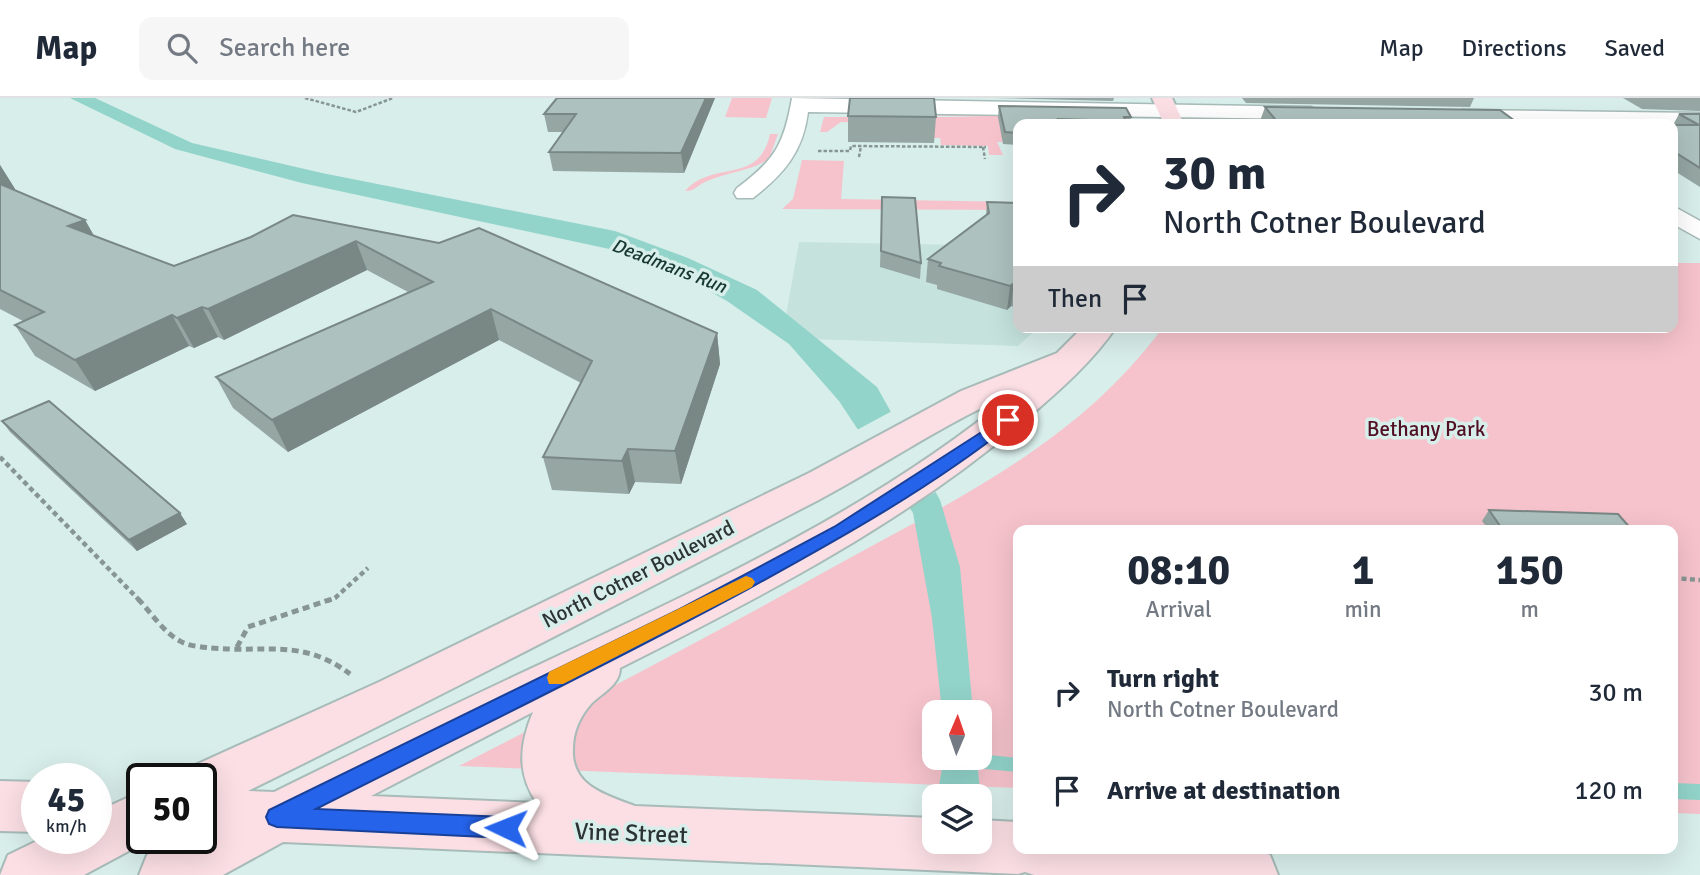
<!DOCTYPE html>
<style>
:root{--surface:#fff;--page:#f6f6f7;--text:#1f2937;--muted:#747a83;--line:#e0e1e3}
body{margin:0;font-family:Signika,sans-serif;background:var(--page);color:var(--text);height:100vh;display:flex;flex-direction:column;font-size:26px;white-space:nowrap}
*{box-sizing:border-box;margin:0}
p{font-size:23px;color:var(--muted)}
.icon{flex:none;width:38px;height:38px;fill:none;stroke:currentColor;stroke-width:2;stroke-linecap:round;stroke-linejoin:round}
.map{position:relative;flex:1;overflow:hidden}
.details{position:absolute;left:1013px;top:427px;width:665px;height:329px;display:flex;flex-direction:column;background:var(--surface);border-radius:14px;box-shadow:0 7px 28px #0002}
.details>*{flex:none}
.hud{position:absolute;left:1013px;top:21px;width:665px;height:214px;border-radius:14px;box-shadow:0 7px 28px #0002;background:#fff;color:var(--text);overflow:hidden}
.needle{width:46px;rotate:2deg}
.fabs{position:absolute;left:922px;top:602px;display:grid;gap:14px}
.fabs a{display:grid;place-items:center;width:70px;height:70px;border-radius:14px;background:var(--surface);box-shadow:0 7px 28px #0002;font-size:35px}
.speed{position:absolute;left:21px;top:665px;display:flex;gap:14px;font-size:35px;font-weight:700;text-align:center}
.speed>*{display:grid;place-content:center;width:91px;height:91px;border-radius:50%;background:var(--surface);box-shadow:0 7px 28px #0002;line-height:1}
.speed small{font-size:18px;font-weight:400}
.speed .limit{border:4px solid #111;border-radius:10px;background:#fff;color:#111}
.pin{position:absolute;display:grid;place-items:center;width:60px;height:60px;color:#fff;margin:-30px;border:4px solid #fff;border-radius:50%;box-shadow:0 2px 7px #0007}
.me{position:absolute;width:77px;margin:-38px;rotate:272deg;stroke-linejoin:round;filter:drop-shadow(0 0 5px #0008)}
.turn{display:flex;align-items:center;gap:24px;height:147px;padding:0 35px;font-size:32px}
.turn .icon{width:91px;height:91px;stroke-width:2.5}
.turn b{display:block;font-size:49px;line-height:60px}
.then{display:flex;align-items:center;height:66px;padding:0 35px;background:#0003;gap:14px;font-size:26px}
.eta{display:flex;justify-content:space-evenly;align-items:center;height:119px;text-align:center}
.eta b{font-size:42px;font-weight:800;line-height:49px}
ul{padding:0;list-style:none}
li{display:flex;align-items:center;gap:21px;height:98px;padding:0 35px}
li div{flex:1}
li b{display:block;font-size:26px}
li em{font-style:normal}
header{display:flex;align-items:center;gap:42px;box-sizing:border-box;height:98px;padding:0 35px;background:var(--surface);border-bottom:2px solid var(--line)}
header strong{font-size:33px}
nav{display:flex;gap:38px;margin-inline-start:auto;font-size:24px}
.search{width:490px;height:63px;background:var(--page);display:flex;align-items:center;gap:18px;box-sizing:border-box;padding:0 24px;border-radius:14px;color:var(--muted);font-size:26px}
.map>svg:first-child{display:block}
.built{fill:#c5e2dd}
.green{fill:#f6c3cc;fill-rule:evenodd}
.water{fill:#92d4ca}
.pier{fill:#d8eeea}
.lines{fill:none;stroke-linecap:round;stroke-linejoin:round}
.stream{fill:#92d4ca;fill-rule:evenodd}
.minor-casing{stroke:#a7bbb8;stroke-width:3}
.secondary-casing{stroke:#a7bbb8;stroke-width:4}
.path-far2{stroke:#879693;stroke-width:2.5;stroke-dasharray:3.5 2;stroke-linecap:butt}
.path-far1{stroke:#879693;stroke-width:4.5;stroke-dasharray:5 3.5;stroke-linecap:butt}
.path{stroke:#879693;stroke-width:5;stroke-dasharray:7 4.5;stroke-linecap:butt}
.minor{fill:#fff;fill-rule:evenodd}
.secondary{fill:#fbdfe4;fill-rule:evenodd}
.wall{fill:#95a6a3}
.shaded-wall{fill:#798785}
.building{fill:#adc1be;stroke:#798785;stroke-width:2}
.route{fill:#2563eb;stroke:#184099;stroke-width:2}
.slow{fill:#f59e0b}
.labels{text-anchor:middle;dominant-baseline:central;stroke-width:7;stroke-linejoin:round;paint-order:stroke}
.far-water-label{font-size:19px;font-style:italic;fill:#173733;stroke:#d8eeea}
.park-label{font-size:21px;fill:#510f24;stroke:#d8eeea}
.street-label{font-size:21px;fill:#2c3433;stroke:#d8eeea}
.near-street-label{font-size:24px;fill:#2c3433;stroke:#d8eeea}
</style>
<header>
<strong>Map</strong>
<div class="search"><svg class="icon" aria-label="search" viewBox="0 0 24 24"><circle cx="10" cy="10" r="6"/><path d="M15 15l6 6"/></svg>Search here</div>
<nav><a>Map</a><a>Directions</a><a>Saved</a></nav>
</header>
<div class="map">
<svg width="1700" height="777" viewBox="0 0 1700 777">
<rect width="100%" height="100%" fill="#d8eeea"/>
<path class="built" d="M799,144L1018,148V229H1039L1018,248L782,240Z"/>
<path class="green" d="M732,0H772L766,20L725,19Z
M822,14L1018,16V26L1002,38L1003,44H997L1003,57H989L988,48L941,47L940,40H933L934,27L841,24L827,34H820L824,19H984Z
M770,36H778L769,61C749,74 726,74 705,84C697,88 695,93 685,93C713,61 759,88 770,36Z
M802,62L844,63L841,101L1018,104V112L782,111L793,101Z
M1673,165H1700V716L1673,715V432H1018V690L459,668C586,603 712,537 837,467C957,401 1080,343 1163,229H1673ZM934,614H980V660H934Z"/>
<path class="water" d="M70,0H95L192,45L322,75L615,133L688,160L757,192L877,289L940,402L960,469L973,614H942L932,520L913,415L839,303L789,246L727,203L673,173L614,152L302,85L175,51Z
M944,660H977L981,706L980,711V698H937Z"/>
<path class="pier" d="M894,312L939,392L906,411L855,333Z"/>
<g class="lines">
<path class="stream" d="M980,656L1018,660V674L963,669L957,667L955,662L956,660H980Z
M1673,685L1700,686V702L1673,701Z"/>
<defs>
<path id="minor" d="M792,0L1311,9L1320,15L1311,21L808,14C803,54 784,76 753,100H737L734,95L737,90C775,62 784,46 792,0Z
M1462,12L1700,15V27L1455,22L1452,18Z
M1673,108L1700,123V141L1673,126Z"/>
<path id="secondary" d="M1152,0H1172L1184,26H1164Z
M1083,229H1116C1094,262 1061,291 1031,317C909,423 765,497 620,570C620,587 602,595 591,606C579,620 573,634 573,651C571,688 606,697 635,708L934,720V744H980V722L1018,724V751H1253L1270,757L1278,777H1034L1025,774L1018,776L283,744L223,777H139L147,757L181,740H201V681H179L182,673L379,584L809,375L961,293L1057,255ZM1014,295C880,406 723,480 566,554C468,600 371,646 274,694L248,693C435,601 620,505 805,409C876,373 941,326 1014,295ZM533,614C520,645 516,675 537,705L371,698Z
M0,683L37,684V734L0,733Z
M142,693V740H153L84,777H0L8,757L43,740H96V714Z"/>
</defs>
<use href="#minor" class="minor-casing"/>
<use href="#secondary" class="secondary-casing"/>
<path class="path-far2" d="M305,0L356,14L393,0
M983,49L985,61
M818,53H850L851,48L986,49
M859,59L861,48"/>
<path class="path-far1" d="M0,359L140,503
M1673,480L1700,482
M327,503L335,500L368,470"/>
<path class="path" d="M138,501C150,513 164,535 180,543C188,548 201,549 211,550C266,555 302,540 350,576
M237,549L248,529L332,501"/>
<use href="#minor" class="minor"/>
<use href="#secondary" class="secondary"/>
</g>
<path class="wall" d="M557,0H715L684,75L553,73L549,54L563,34H548L544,16Z
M994,0H1114L1113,3Z
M1242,0H1474L1470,9L1246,5Z
M1623,0H1700V13L1642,11Z
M999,8L1131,19L1130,26H1018V47L1003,46L998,19Z
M1265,9L1519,26H1263L1260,23Z
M1679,16H1700V89L1673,72V27Z
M848,18L936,19L934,45L848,44Z
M0,67L15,91L14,92L85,122L94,138L174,168L251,139L293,117L717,235L720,266L681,386L635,384L629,396L552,392L543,359L581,285L499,242L288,354L233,310L216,279L408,194L367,172L224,242L218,239L194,250L189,248L95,293L35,258L15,227L23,223L0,211Z
M882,99L921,165L920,181L880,169Z
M987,104L1018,105V211L1011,208L1007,212L937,191V187L926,184L928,161L986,117Z
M2,323L187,426L137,453L10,334Z
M1489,412L1632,432H1489L1482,423Z"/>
<path class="shaded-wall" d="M706,0H715L684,75L681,55Z
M0,67L15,91L0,97Z
M85,122L101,150L68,128Z
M356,143L367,172L224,242L208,211Z
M1014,185L1011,208L1007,212L1010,188Z
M202,209L218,239L194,250L177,220Z
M491,211L499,242L288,354L272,322Z
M172,217L189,248L95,293L75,262Z
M717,235L720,266L681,386L675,353Z
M628,351L635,384L629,396L622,363Z
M180,415L187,426L137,453L129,442Z"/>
<path class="building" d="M557,0H706L681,55L549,54L576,16H544Z
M850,0H934L936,19L848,18Z
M999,8L1126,10L1131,19H1124L1126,23L1058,21L1060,26H1018V35L1005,34Z
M1265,9L1500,12L1519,26H1279Z
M1679,16H1700V70L1673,53V27H1699Z
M0,86L85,122L68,128L174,168L251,139L293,117L439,145L479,130L717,235L675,353L628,351L622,363L543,359L592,263L491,211L272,322L216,279L433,184L356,143L208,211L202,209L177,220L172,217L75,262L15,227L44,214L0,192Z
M882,99L915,100L921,165L881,153Z
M987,104L1018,105V186L1014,185L1010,188L939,168L941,165L928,161L989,115Z
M49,303L180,415L129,442L2,323Z
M1489,412L1618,416L1632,432H1503Z"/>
<path class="route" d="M1008,317L1013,319V325C931,390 839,441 748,491C606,568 460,638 316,711L506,719L514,722L518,730L514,737L506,740L277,729L269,726L266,719L269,712L680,511L834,429Z"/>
<path class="slow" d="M746,478L752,480L755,484L752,489L563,586H549L547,580L549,574Z"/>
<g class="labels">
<g class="far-water-label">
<text transform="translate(669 168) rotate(21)">Deadmans Run</text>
</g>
<g class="park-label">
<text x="1426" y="331">Bethany Park</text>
</g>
<g class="street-label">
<text transform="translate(638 476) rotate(-27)">North Cotner Boulevard</text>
</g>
<g class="near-street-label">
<text transform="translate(631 735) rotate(2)">Vine Street</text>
</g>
</g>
</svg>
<div class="fabs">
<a><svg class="needle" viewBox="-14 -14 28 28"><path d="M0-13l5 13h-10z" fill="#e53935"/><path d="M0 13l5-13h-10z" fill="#747a83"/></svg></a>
<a><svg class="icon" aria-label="layers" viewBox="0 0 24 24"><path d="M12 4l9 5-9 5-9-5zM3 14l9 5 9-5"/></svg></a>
</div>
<div class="speed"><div>45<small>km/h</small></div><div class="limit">50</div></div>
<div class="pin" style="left:1008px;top:322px;background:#d93025"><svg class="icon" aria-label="arrive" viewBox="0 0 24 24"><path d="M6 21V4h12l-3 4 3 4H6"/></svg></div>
<svg class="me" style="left:506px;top:730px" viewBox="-20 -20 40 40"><path d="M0-17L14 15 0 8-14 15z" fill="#2563eb" stroke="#fff" stroke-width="4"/></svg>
<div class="hud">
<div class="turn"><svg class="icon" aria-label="right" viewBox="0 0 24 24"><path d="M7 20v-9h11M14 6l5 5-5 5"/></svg><div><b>30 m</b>North Cotner Boulevard</div></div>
<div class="then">Then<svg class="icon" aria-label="arrive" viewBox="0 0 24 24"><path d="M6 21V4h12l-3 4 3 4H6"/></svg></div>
</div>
<section class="details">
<div class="eta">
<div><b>08:10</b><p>Arrival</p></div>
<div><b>1</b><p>min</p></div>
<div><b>150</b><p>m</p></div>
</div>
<ul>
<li><svg class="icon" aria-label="right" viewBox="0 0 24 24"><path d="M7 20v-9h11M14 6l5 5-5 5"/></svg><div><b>Turn right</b><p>North Cotner Boulevard</p></div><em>30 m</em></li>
<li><svg class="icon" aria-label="arrive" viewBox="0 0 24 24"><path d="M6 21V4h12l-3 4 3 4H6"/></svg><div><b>Arrive at destination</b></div><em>120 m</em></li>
</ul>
</section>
</div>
